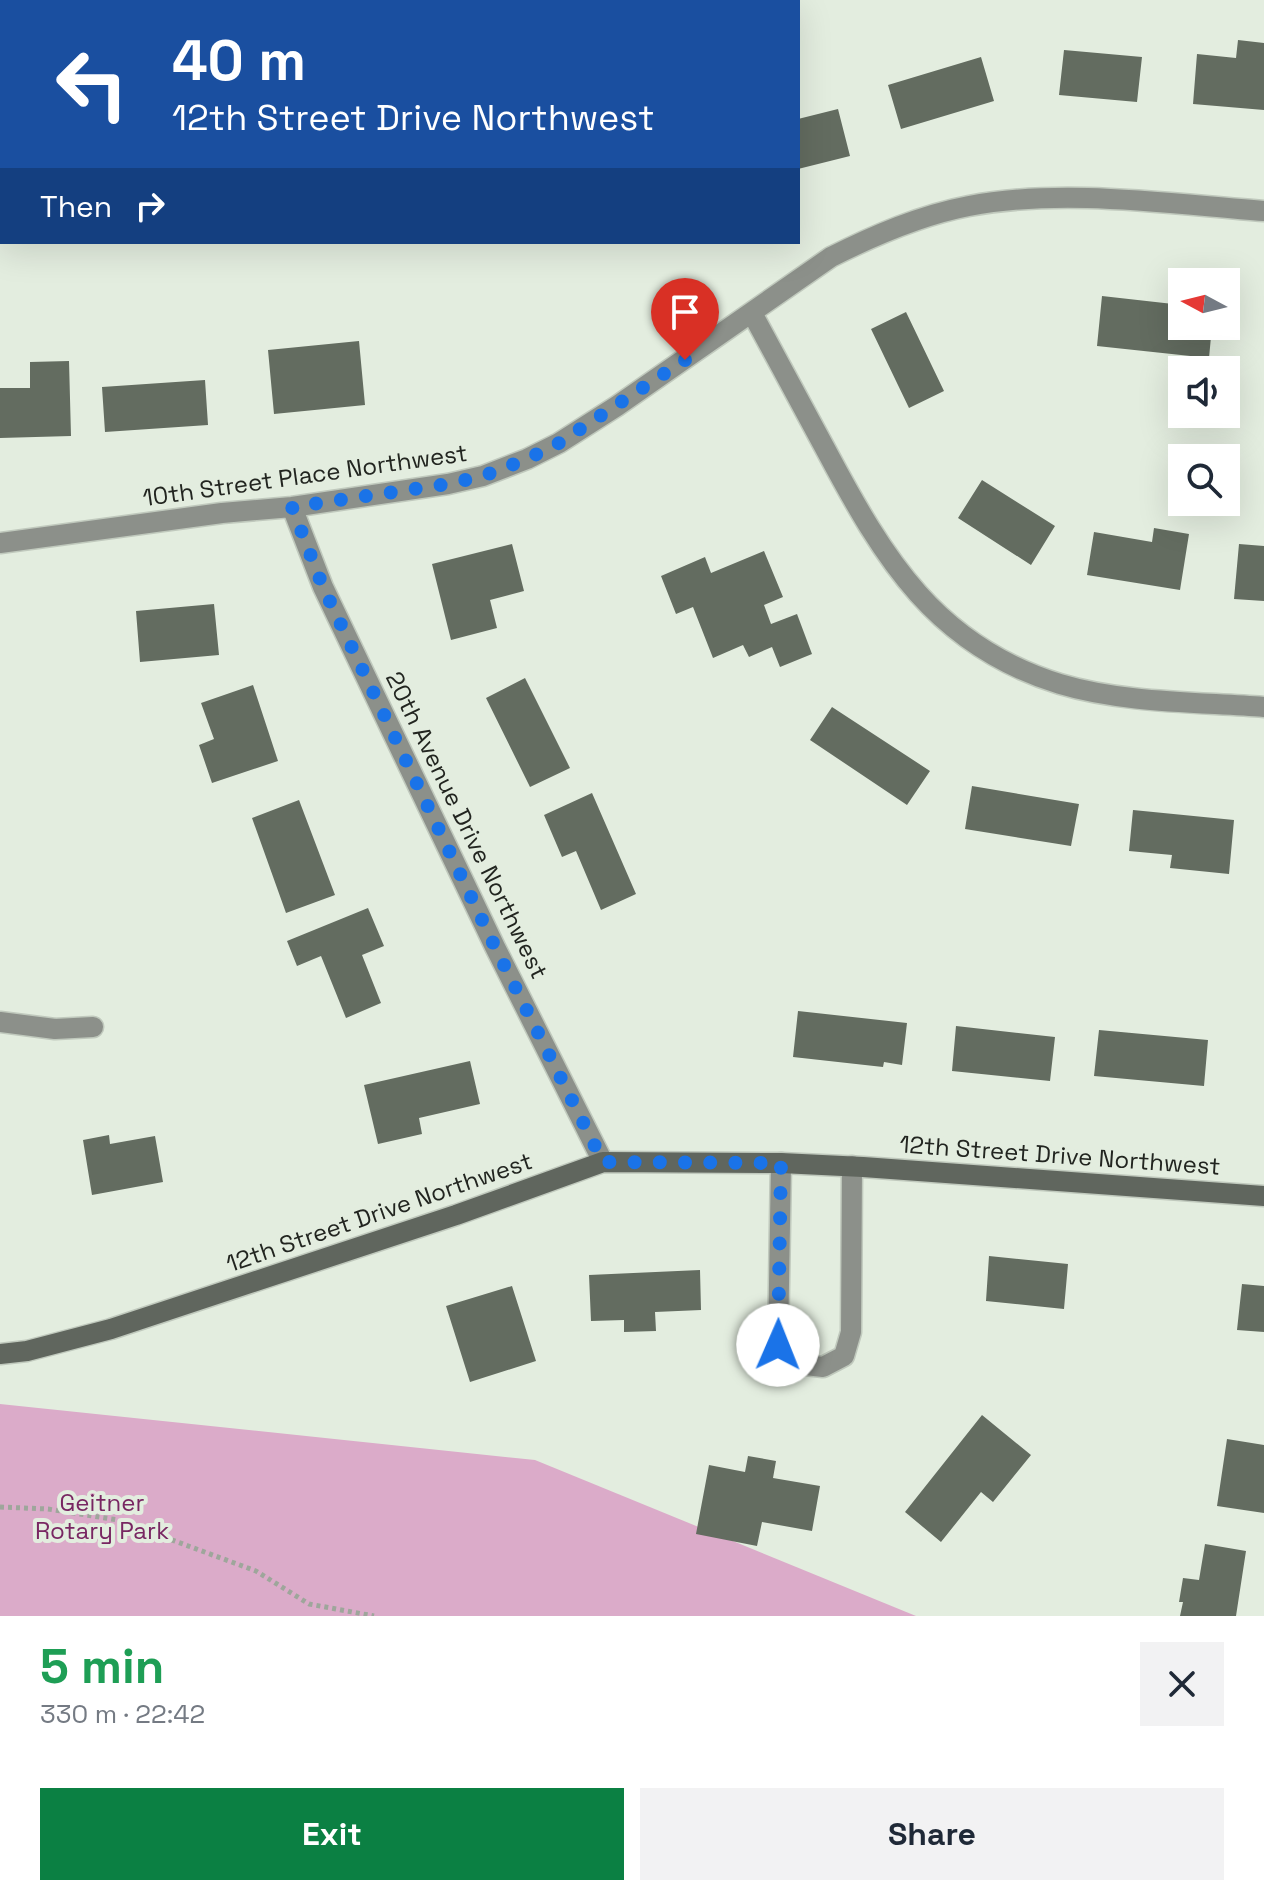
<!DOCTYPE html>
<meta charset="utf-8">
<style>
:root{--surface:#fff;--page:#f2f2f3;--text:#1f2937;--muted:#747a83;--accent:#0b8043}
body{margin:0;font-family:"Space Grotesk",sans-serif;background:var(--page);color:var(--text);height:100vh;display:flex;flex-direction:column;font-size:30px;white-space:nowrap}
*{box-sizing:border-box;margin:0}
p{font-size:26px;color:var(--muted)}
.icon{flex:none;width:44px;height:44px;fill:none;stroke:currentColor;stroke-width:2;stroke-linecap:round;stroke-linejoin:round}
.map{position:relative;height:1616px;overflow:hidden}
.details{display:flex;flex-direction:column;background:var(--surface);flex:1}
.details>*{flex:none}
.hud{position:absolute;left:0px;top:0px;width:800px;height:244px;box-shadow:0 8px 32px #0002;background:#1a4fa0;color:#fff;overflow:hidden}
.needle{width:52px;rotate:277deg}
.controls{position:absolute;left:1168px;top:268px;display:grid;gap:16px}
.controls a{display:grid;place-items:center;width:72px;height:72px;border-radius:0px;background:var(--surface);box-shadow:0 8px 32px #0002;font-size:40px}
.pin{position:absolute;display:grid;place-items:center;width:68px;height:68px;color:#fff;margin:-82px -34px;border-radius:50% 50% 50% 0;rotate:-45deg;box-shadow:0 0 8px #0007}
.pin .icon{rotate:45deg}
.me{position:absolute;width:88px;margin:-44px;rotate:1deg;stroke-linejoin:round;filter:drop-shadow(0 0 6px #0008)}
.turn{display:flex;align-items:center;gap:28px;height:168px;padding:0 40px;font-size:36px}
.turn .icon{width:104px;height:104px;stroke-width:2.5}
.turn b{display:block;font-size:56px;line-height:68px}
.then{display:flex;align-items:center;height:76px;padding:0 40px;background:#0003;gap:16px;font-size:30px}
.round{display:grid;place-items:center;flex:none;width:84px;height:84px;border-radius:0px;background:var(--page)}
.head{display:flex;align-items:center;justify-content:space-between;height:136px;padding:0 40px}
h1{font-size:48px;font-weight:800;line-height:60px;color:#1e9e55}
.cta{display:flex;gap:16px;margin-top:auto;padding:16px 40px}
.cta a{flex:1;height:92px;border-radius:0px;background:var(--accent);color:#fff;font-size:32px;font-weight:800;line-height:92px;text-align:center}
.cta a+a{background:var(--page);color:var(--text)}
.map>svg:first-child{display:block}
.green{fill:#dbabc9}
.building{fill:#636c60}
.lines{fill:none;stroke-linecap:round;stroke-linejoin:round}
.street-casing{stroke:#c0c9bd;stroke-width:23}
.secondary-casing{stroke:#c0c9bd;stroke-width:23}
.path{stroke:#9ea69b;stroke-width:5;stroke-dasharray:4 4;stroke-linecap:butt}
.street{stroke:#8c908a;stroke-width:20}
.secondary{stroke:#60665e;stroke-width:20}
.route{stroke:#1a73e8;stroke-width:14;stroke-dasharray:0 25.2}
.labels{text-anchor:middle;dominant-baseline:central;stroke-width:8;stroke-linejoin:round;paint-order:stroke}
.street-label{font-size:24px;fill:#222520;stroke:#e3eddf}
.park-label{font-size:24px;fill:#782662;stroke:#e3eddf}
</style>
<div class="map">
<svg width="1264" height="1616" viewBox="0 0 1264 1616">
<rect width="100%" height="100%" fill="#e3eddf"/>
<path class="green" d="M0,1404L535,1460L916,1616H0Z"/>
<path class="building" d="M1238,40L1264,43V110L1193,104L1197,54L1236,58Z
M1064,50L1142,57L1137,102L1059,95Z
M981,57L994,101L901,129L888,85Z
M838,109L850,156L798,169V119Z
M1102,296L1182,305V326H1212L1209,358L1097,346Z
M906,312L944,391L909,408L871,329Z
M359,341L365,405L274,414L268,350Z
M69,361L71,436L0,438V388H30V362Z
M205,380L208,425L105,432L102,387Z
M982,480L1055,526L1031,565L958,518Z
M1154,528L1189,534L1180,590L1087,575L1094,532L1152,542Z
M512,544L524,591L490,600L497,628L451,640L432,564Z
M1239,544L1264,546V601L1234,599Z
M764,551L783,597L764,605L771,624L797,614L812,654L780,667L772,647L749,657L743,645L713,658L693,607L676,614L661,576L705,557L711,573Z
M214,604L219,655L140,662L136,611Z
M525,678L570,768L530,787L486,698Z
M253,685L278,761L212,783L199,745L214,739L201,703Z
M832,707L930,771L907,805L810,740Z
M972,786L1079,804L1071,846L965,829Z
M592,793L636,894L601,910L576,851L562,857L544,815Z
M299,800L335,895L286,913L252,818Z
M1133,810L1234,820L1229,874L1170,868L1172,855L1129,851Z
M368,908L384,946L362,955L381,1003L346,1018L321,956L297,966L287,941Z
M798,1011L907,1023L902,1065L884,1062L883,1067L793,1057Z
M956,1026L1055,1037L1050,1081L952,1071Z
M1099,1030L1208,1040L1204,1086L1094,1076Z
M470,1061L480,1104L419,1118L422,1134L378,1144L364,1085Z
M109,1135L110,1144L155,1136L163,1182L92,1195L83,1140Z
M989,1256L1068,1264L1064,1309L986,1301Z
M700,1270L701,1310L655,1312L656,1331L624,1332V1320L591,1321L589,1275Z
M1242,1284L1264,1286V1332L1237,1330Z
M512,1286L536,1361L470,1382L446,1306Z
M982,1415L1031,1455L993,1502L981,1492L941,1542L905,1512Z
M1227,1439L1264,1445V1513L1217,1506Z
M748,1456L776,1461L773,1478L820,1486L812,1531L762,1522L757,1546L696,1534L709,1465L745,1472Z
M1205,1544L1246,1551L1236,1616H1180L1183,1602H1179L1183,1578L1199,1580Z"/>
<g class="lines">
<defs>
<path id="street" d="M752,313C777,359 802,405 827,452C884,559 936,646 1060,684C1123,703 1198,702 1264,707
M292,507L323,587L495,947L603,1162
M0,543L222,513L292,507L448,484L483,476L527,459L559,443L617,406L831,257C875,235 921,215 969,206C1063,188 1170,204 1264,211
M0,1022L55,1029L93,1027
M781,1163L778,1345L797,1364L823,1367L844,1356L851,1332L852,1166"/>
<path id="secondary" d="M0,1354L27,1351L111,1329L456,1215L603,1162L781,1163L863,1167L1264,1196"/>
</defs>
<use href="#street" class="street-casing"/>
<use href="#secondary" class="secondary-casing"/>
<path class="path" d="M0,1507L48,1509L118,1520L256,1571L309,1604L374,1616"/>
<use href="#street" class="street"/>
<use href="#secondary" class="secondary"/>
</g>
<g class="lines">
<path class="route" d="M685,360L559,443L527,459L483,476L448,484L292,507L323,587L495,947L603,1162L781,1163L778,1345"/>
</g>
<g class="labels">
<g class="street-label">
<text transform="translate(305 475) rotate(-8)">10th Street Place Northwest</text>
<text transform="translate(467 825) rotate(64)">20th Avenue Drive Northwest</text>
<text transform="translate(1060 1155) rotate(4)">12th Street Drive Northwest</text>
<text transform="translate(379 1212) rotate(-19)">12th Street Drive Northwest</text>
</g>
<g class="park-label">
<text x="102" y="1502">Geitner<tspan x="102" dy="28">Rotary Park</tspan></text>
</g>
</g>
</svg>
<div class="controls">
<a><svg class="needle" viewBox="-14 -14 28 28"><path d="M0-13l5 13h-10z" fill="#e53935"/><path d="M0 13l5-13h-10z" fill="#747a83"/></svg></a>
<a><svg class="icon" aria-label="sound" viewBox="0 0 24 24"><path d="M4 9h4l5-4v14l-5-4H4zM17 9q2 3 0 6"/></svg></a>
<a><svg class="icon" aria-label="search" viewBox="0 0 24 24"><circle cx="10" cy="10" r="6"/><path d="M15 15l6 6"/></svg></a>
</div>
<div class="pin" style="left:685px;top:360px;background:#d93025"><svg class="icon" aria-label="arrive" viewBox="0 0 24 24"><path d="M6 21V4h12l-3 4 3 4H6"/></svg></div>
<svg class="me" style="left:778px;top:1345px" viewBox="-20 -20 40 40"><circle r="19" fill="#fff"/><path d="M0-13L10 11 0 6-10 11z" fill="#1a73e8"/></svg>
<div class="hud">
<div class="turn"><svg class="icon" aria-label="left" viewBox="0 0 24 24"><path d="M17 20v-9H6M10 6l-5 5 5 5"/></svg><div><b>40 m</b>12th Street Drive Northwest</div></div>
<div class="then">Then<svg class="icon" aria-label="right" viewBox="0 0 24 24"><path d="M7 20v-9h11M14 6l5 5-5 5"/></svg></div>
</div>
</div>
<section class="details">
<div class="head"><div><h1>5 min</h1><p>330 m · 22:42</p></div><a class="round"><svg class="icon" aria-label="close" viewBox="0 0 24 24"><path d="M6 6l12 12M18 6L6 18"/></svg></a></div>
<div class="cta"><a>Exit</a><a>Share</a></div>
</section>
